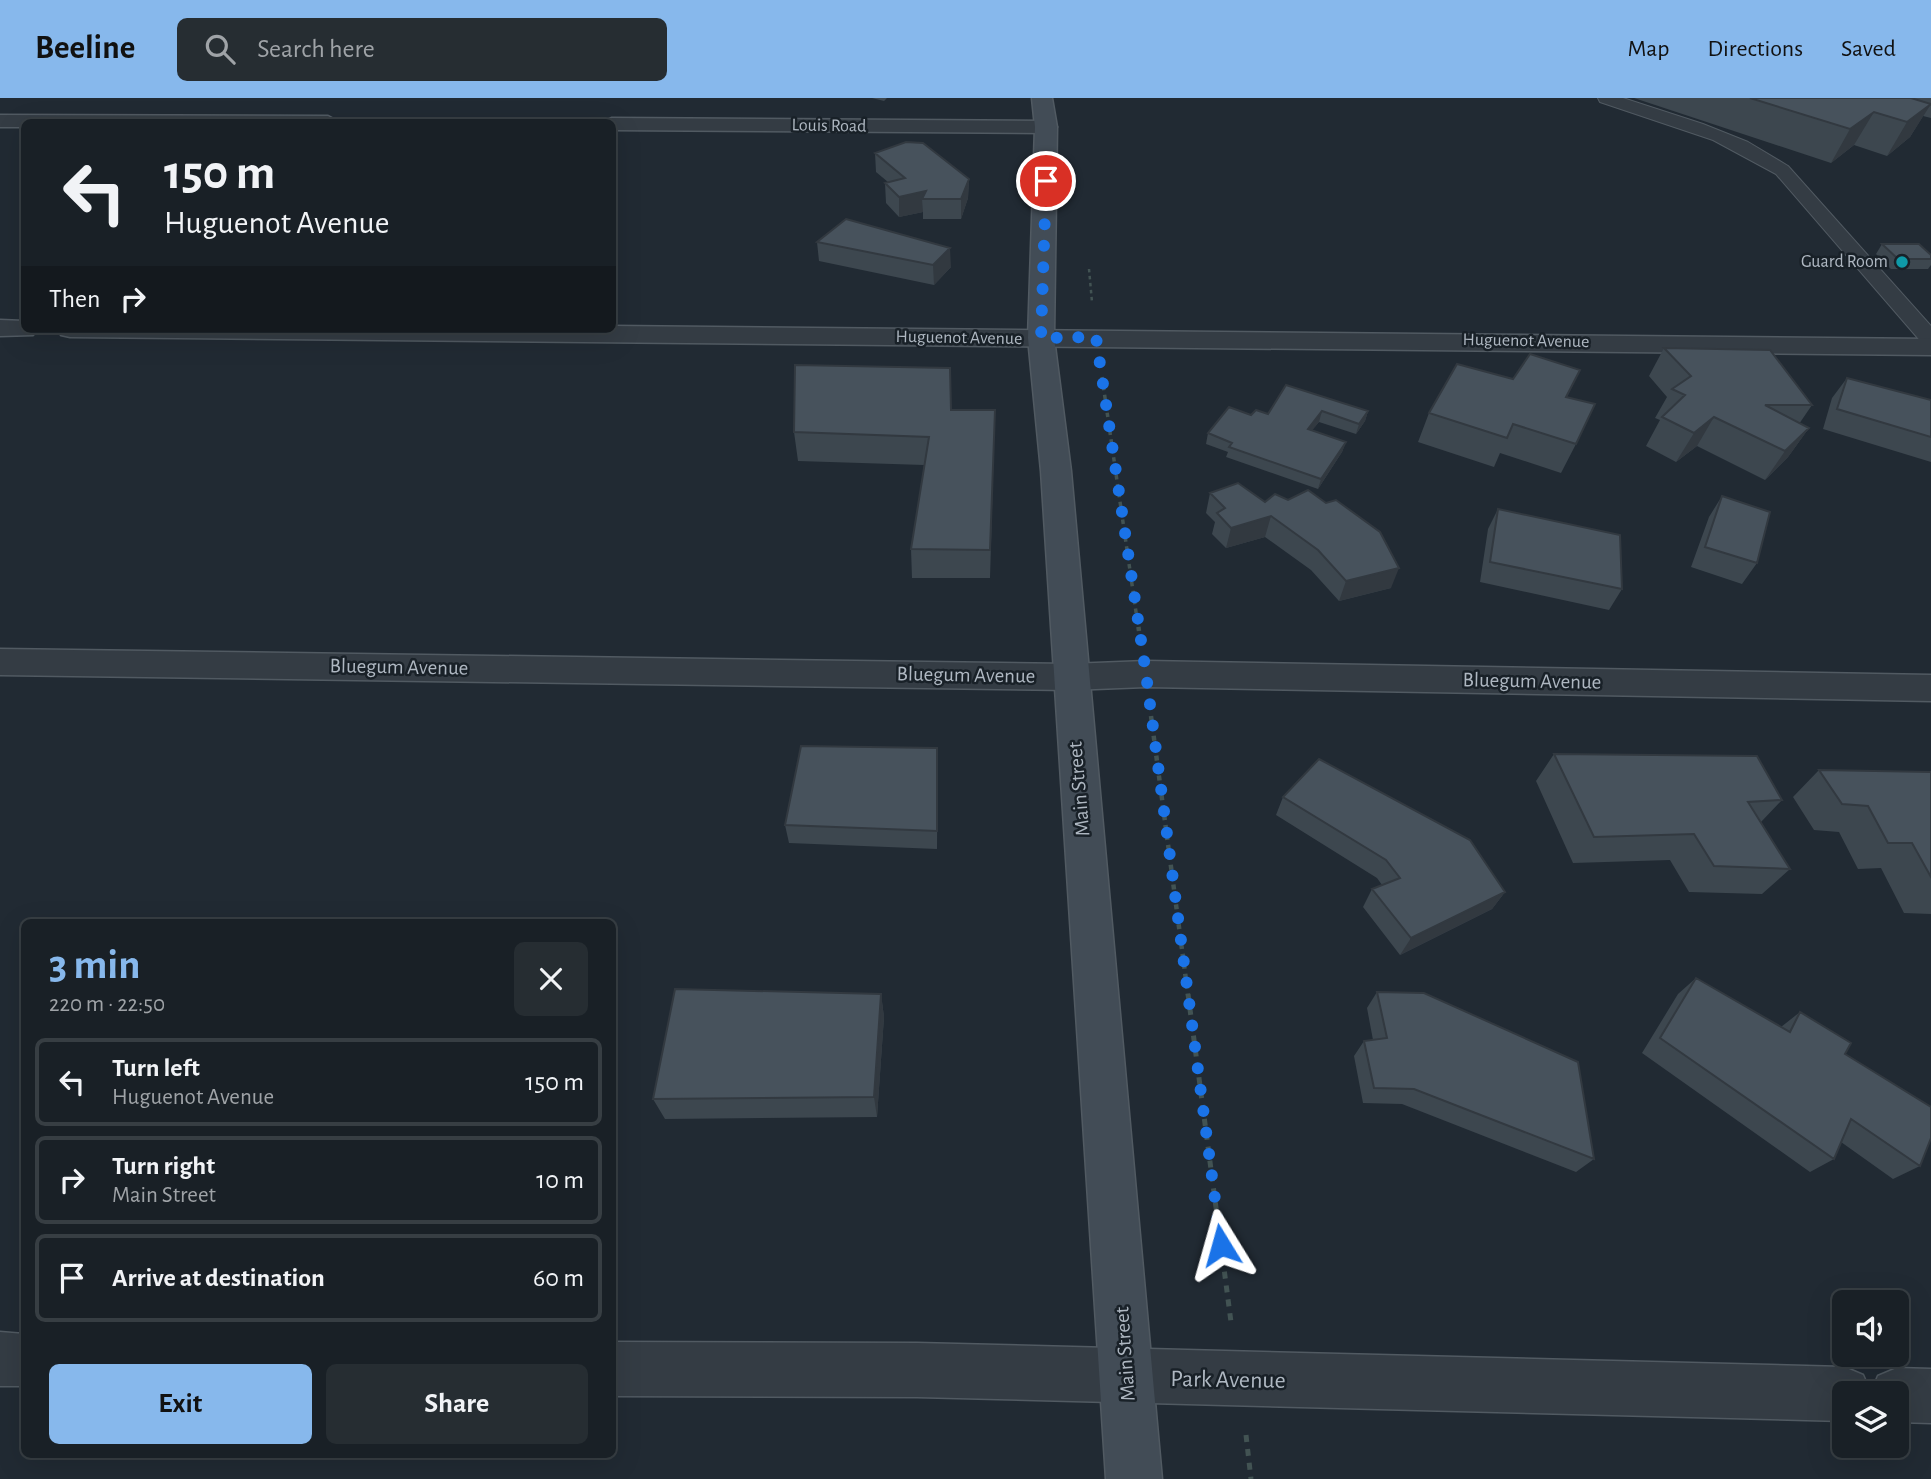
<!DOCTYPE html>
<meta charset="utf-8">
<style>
:root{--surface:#192026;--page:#262d32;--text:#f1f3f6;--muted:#9fa3a7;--line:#373e43;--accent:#87b8ec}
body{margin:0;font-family:"Alegreya Sans",sans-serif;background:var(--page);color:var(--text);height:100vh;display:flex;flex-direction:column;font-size:26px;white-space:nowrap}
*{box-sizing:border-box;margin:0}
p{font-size:23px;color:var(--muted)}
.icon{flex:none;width:38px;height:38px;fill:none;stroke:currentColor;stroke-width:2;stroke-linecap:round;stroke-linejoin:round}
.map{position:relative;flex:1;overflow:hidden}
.sheet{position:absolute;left:21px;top:821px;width:595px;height:539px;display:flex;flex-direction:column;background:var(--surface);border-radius:10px;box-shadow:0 7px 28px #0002,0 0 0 2px var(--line)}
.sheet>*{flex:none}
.banner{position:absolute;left:21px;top:21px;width:595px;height:214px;border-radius:10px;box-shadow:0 7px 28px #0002,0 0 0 2px var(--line);background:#192026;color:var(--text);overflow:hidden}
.buttons{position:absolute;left:1832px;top:1192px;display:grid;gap:14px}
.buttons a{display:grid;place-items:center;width:77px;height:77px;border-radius:10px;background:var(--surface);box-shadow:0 7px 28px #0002,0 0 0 2px var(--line);font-size:35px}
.pin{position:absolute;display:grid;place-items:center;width:60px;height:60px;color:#fff;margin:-30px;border:4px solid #fff;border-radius:50%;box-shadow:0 2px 7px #0007}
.me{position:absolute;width:77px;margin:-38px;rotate:352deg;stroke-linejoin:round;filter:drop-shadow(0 0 5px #0008)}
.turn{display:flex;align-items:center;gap:24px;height:147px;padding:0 28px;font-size:32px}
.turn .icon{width:91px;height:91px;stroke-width:2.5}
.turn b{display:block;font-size:49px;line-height:60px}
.then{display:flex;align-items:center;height:66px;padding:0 28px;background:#0003;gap:14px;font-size:26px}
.round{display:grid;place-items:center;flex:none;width:74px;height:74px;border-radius:10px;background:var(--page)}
.overview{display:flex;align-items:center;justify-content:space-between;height:119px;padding:0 28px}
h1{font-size:42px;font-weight:700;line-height:52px;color:var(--accent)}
.button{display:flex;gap:14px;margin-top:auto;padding:14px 28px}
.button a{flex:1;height:80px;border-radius:10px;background:var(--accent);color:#111;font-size:28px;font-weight:700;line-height:80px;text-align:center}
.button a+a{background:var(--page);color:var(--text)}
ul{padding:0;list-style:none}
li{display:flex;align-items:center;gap:21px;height:88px;margin:0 14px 10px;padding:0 14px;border:4px solid var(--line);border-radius:10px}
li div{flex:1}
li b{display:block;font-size:26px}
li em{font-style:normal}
header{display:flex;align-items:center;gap:42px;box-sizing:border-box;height:98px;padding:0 35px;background:var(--accent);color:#111}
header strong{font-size:33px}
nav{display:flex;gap:38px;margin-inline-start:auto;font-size:24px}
.search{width:490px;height:63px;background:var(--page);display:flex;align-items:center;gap:18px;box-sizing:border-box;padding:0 24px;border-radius:10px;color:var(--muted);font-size:26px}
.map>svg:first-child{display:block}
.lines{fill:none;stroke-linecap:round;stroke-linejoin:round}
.lane-casing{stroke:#515a62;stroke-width:2}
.street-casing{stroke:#515a62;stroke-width:3}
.secondary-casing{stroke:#515a62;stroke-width:3}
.path-far3{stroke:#425353;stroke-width:2.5;stroke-dasharray:3.5 3.5;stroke-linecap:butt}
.path-far2{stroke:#425353;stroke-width:3.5;stroke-dasharray:4.5 4.5;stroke-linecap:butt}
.path-far1{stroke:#425353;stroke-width:4.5;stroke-dasharray:5 5;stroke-linecap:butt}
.path{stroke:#425353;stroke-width:5;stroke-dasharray:7 7;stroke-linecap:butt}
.lane{fill:#343c44;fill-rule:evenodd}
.street{fill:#343c44;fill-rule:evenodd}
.secondary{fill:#424c56;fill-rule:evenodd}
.wall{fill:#3d474f}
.shaded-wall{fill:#323940}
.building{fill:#47525c;stroke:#323940;stroke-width:2}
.route{stroke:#1a73e8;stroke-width:12;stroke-dasharray:0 21.6}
.culture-dot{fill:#0f9aa8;stroke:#192128;stroke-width:2.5}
.labels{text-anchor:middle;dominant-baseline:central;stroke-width:5;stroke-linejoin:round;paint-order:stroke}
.far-street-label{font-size:18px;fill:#aeb7c1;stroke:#192128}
.far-poi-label{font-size:18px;fill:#aeb7c1;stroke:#192128;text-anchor:end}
.street-label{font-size:21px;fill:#aeb7c1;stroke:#192128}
.near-street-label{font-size:24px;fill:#aeb7c1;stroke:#192128}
</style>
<header>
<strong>Beeline</strong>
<div class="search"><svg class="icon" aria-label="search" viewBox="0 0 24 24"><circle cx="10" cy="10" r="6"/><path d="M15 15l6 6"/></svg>Search here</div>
<nav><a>Map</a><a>Directions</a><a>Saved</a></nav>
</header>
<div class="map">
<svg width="1931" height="1381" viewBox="0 0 1931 1381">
<rect width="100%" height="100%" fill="#212a33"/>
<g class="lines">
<defs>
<path id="lane" d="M1598,0H1623L1703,26L1748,44L1788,68L1931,228V248L1923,246L1776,76L1713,42L1600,4Z"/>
<path id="street" d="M0,17L328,18L339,24H24V29H0Z
M612,20L1046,23L1057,29L1046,35L612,32V24H602Z
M0,222L24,223V231H37L33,237L0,238Z
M612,228L1931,241V257L70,239L61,237L57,231H612Z
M0,551L1070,566L1146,563L1931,577V603L1146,589L1070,592L0,577Z
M0,1234L24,1236V1288H0Z
M612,1244L917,1245L1844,1269L1863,1277L1871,1295H1844V1323L917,1299L612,1298Z
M1897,1270L1931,1271V1325L1897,1324V1295H1871L1878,1278Z"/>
<path id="secondary" d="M1032,0H1052L1057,29L1054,240L1071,373L1162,1381H1106L1041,373L1028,240L1035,29Z"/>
</defs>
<use href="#lane" class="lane-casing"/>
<use href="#street" class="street-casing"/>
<use href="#secondary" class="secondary-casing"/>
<path class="path-far3" d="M1089,171L1092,204"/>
<path class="path-far2" d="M1102,279L1137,521"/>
<path class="path-far1" d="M1137,519L1139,533
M1151,618L1188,897"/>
<path class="path" d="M1188,896L1231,1224
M1246,1337L1251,1381"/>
<use href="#lane" class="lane"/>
<use href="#street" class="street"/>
<use href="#secondary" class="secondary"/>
</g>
<path class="wall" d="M872,0H887L884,3Z
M1634,0H1931V20L1923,18L1910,39L1887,58L1854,47L1831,65Z
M875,55L969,81L968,100L961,121H923V114L899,119L886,105L885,85L888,84L876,74Z
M817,144L951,169L934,187L819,163Z
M1882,146L1931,157V167L1928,171H1891L1876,156Z
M1664,250L1812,307L1799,326L1809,330L1788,359L1765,382L1697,348L1676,364L1646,348L1660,322L1655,320L1667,299L1649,278Z
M1580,272L1567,299L1576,346L1561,375L1500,355L1494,369L1418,344L1429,315L1513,281Z
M1847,280L1931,302V364L1823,331L1832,300Z
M1286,287L1368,313L1365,323L1356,336L1319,324L1312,332L1346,344L1342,354L1318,391L1226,359L1228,354L1206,346L1208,335L1251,317L1268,316Z
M951,312H995L990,480H912L911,451L924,367L798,363L794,334Z
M1238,385L1391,490L1339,503L1311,472L1265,439L1226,450L1212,436L1215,424L1206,415L1210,395Z
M1722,398L1757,465L1742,486L1691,469L1709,419Z
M1498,411L1622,491L1609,512L1480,484L1488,431Z
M937,650V751L789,745L785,727Z
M1554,656L1782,702L1761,724L1790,771L1762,796L1689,794L1670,762L1573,765L1536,683Z
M1819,672L1931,674V816L1904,815L1881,770L1858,771L1839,734L1814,732L1793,699Z
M1283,699L1505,794L1492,811L1400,857L1363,809L1372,791L1382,787L1377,780L1276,717Z
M1696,880L1781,929L1800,914L1845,956L1920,1068L1893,1081L1841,1044L1834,1061L1810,1074L1642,955L1678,896Z
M1377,894L1594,1061L1576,1074L1402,1006L1363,1005L1354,958L1364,943L1373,942L1367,910Z
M881,896L884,919L877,1019L665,1021L653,1001Z"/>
<path class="shaded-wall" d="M1931,6L1910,39L1887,58L1907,24Z
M1874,14L1854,47L1831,65L1850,31Z
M969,81L968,100L961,121V101Z
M926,93L922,101L923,114L899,119V99Z
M950,150L951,169L934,187L933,167Z
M1322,313L1319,324L1305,341L1308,331Z
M1368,313L1365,323L1356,336L1359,326Z
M1714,319L1697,348L1676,364L1694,335Z
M1809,330L1788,359L1765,382L1785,353Z
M1346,344L1342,354L1318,391L1321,381Z
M1271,418L1265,439L1226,450L1231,430Z
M1399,470L1391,490L1339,503L1346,483Z
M937,650L938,669L937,751Z
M1505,794L1492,811L1400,857L1411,840Z
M881,896L884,919L877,1019L874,999Z"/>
<path class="building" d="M1750,0H1911L1931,6L1907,24L1874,14L1850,31Z
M906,44L923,45L969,81L961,101H922L926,93L899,99L885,85L905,80L875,55Z
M846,121L950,150L933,167L817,144Z
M1882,146H1919L1931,157V161H1898Z
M1664,250L1770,252L1812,307H1765L1809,330L1785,353L1714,319L1694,335L1662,319L1685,297L1672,291L1691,278Z
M1530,256L1580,272L1566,299L1595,306L1576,346L1513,326L1507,340L1429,315L1457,266L1513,281Z
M795,267L950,270L951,312H995L990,452L911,451L929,339L794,334Z
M1847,280L1931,302V339L1837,311Z
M1286,287L1368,313L1359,326L1322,313L1308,331L1346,344L1321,381L1229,349L1232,345L1208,335L1229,309L1251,317L1256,312L1268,316Z
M1238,385L1265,404L1275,396L1288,402L1308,392L1326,405L1336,402L1380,434L1399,470L1346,483L1318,452L1271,418L1231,430L1217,415L1225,410L1210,395Z
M1722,398L1770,414L1757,465L1705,449Z
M1498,411L1620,437L1622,491L1490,464Z
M801,648L937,650V733L785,727Z
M1554,656L1757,658L1782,702L1748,704L1790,771L1714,768L1694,736L1594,739Z
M1319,661L1470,742L1505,794L1411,840L1372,791L1400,780L1386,762L1283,699Z
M1819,672L1931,674V779L1912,745H1888L1868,708L1842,706Z
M1696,880L1790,934L1800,914L1851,945L1845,956L1931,1009V1040L1920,1068L1851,1021L1834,1061L1660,940Z
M675,891L881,896L874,999L653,1001Z
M1377,894L1424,895L1578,964L1594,1061L1414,991L1374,990L1364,943L1387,940Z"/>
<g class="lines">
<path class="route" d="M1046,83L1041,240L1096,239L1146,576L1221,1147"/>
</g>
<circle class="culture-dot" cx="1902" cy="164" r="7"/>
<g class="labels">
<g class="far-street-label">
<text transform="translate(829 28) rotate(1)">Louis Road</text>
<text transform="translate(959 240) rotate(1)">Huguenot Avenue</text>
<text transform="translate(1526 243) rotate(1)">Huguenot Avenue</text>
</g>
<g class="far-poi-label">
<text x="1888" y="164">Guard Room</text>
</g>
<g class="street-label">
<text transform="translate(399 569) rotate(1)">Bluegum Avenue</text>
<text transform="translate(966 577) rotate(1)">Bluegum Avenue</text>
<text transform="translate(1532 583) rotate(1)">Bluegum Avenue</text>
<text transform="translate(1079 691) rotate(-95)">Main Street</text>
<text transform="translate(1125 1256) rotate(-94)">Main Street</text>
</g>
<g class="near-street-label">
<text transform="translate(1228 1282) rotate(1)">Park Avenue</text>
</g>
</g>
</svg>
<div class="buttons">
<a><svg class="icon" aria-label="sound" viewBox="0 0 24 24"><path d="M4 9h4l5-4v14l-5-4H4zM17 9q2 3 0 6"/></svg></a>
<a><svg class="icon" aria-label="layers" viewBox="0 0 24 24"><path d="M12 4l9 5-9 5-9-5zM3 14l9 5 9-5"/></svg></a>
</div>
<div class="pin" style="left:1046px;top:83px;background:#d93025"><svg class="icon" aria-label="arrive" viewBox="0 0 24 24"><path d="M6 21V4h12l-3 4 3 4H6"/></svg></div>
<svg class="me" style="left:1221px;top:1147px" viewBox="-20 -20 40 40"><path d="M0-17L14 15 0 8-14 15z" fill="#1a73e8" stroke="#fff" stroke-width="4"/></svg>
<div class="banner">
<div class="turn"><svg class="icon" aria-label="left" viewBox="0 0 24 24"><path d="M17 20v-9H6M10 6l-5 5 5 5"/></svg><div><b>150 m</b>Huguenot Avenue</div></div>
<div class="then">Then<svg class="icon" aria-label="right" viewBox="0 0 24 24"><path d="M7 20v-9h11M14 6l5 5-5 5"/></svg></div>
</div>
<section class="sheet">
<div class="overview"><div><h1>3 min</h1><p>220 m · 22:50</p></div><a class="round"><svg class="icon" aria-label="close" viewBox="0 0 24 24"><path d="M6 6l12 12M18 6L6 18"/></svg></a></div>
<ul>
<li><svg class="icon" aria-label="left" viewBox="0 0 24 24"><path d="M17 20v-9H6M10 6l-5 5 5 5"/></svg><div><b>Turn left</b><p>Huguenot Avenue</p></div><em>150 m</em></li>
<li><svg class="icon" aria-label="right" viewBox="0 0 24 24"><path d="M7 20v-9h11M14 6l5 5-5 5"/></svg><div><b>Turn right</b><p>Main Street</p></div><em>10 m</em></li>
<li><svg class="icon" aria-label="arrive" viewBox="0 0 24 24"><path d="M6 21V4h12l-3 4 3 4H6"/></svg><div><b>Arrive at destination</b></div><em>60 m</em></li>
</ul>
<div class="button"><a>Exit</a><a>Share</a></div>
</section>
</div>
